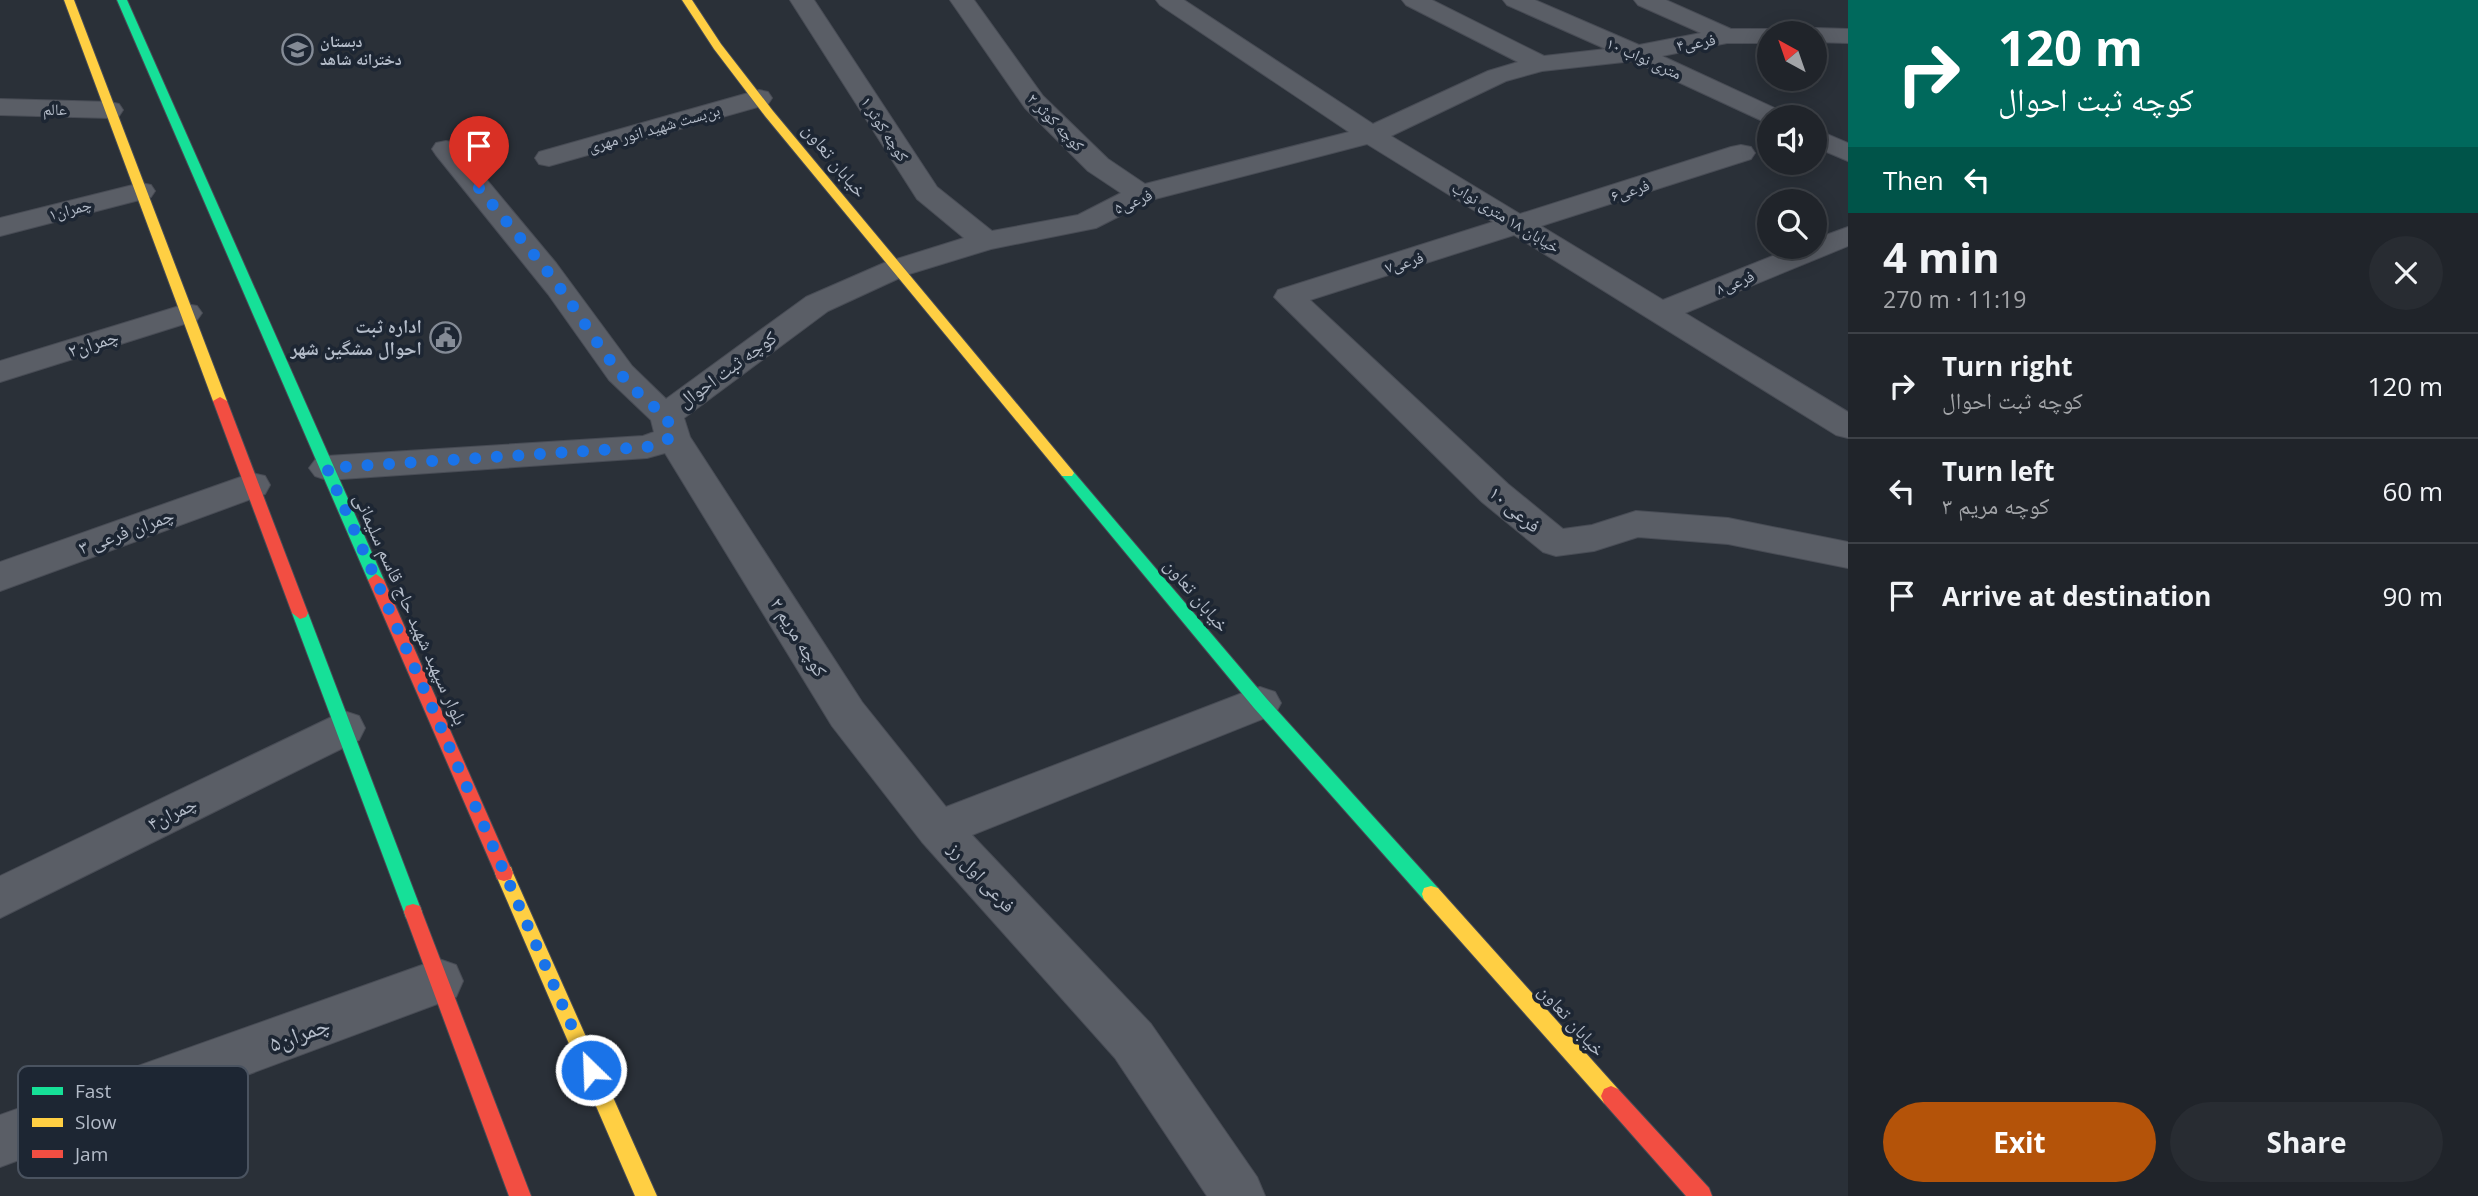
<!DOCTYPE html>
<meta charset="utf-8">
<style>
:root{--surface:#20242a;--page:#282c32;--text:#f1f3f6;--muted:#a2a4a8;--line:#3d4147;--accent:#b45309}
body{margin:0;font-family:"Open Sans","Noto Naskh Arabic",sans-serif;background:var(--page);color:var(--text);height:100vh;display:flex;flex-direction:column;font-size:26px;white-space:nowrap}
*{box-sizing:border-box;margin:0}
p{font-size:23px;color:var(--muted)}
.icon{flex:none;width:38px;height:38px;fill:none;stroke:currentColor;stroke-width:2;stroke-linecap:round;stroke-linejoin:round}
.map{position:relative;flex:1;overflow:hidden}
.panel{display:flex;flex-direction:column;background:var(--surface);width:630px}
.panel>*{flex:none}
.top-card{background:#00695c;color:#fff;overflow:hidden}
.needle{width:46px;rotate:320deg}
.tools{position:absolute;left:1757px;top:21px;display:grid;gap:14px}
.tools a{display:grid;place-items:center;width:70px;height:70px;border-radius:50%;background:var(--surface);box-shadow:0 4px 18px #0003,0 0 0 2px var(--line);font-size:35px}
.pin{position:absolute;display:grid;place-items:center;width:60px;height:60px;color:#fff;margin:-72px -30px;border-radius:50% 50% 50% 0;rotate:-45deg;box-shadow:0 0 7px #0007}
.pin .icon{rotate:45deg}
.me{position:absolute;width:77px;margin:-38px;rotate:336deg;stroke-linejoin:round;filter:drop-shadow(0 0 5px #0008)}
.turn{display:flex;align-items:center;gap:24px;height:147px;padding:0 35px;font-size:32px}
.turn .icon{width:91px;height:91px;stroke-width:2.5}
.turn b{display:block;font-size:49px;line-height:60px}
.then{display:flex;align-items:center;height:66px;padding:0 35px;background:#0003;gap:14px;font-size:26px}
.round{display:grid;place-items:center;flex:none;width:74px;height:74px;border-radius:37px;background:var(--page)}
.headline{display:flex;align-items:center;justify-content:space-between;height:119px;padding:0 35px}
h1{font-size:42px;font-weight:700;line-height:52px}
.primary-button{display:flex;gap:14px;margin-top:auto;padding:14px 35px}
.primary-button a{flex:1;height:80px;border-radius:42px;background:var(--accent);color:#fff;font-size:28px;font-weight:700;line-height:80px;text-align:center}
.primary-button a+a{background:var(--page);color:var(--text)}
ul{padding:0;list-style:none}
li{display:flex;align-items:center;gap:21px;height:105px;padding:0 35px;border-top:2px solid var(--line)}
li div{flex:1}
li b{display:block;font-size:26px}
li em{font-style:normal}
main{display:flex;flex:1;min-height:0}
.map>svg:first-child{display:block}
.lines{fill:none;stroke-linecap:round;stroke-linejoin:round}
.street-casing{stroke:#484c55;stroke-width:2}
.fast-casing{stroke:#484c55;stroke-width:2}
.slow-casing{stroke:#484c55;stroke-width:2}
.jam-casing{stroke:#484c55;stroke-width:2}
.street{fill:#5a5e66;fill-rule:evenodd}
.fast{fill:#16e098;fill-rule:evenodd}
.slow{fill:#ffcf43;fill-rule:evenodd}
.jam{fill:#f24e42;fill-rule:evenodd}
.route{stroke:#1a73e8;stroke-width:12;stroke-dasharray:0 21.6}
.labels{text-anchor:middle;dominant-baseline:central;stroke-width:7;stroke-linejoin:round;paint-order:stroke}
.far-poi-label{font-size:16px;font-weight:bold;fill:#b4bcc9;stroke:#1d2633;text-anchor:start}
.far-street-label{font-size:16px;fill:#b4bcc9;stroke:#1d2633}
.street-label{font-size:19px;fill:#b4bcc9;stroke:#1d2633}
.poi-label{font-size:19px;font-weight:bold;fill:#b4bcc9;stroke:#1d2633;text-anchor:end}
.near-street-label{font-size:23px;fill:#b4bcc9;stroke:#1d2633}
.key{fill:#1d2633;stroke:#4a5360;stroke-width:2}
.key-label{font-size:19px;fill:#b4bcc9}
</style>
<main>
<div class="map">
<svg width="1848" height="1196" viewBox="0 0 1848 1196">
<rect width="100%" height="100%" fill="#2a3038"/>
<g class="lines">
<defs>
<path id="street" d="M790,0H814L937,187L992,231L1078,215L1121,193L1088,171L1025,108L950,0H974L1043,96L1108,159L1145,184L1349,132L1160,5L1156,0H1184L1373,124L1488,71L1518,62L1406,5L1402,0H1432L1544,56L1606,49L1507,5L1503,0H1535L1639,45L1701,33L1638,5L1634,0H1666L1731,29H1769L1779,33H1769V43H1727L1662,56L1781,111L1785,117H1769V124L1633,61L1542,71L1506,81L1391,136L1520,214L1731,147L1741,145L1751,147L1755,153L1751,159L1541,226L1663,300L1795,247H1815V239L1848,227V246L1685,313L1848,412V438L1836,435L1514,235L1310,300L1508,484L1563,529L1592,525L1636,511L1728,518L1848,542V568L1728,544L1638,537L1594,551L1556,556L1543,552L1482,502L1274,297L1278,290L1493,222L1367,144L1151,200L1096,228L991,249L906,275L828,311L684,418L690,437L862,702L946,807L1245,692L1260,687L1275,692L1281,703L1275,714L972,835L1151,1024L1257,1177L1265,1196H1207L1115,1058L922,842L832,726L665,453L647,458L327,480L315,476L309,468L315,460L327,456L643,436L654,432L651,420L609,380L548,294L436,155L432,149L436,143L446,141L456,143L556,263L632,366L666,399L806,297L884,263L964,238L917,199Z
M1815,28L1848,29V43L1815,42V33H1804Z
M759,90L768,92L772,98L768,104L549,166L539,164L535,158L539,152Z
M0,99L110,102L119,104L123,110L119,116L110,118L0,115Z
M1815,129L1848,143V161L1815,147Z
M141,183L151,185L155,191L151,197L0,236V218Z
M186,304L197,306L202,313L197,320L0,382V361Z
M252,473L265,476L270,485L265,494L0,591V562Z
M344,711L359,716L365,728L359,740L0,918V876Z
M439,959L456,965L463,981L456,997L0,1167V1115Z"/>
<path id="fast" d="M117,0H127L384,580L382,584L376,586L368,580Z
M1067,468L1072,470L1266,698L1438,888L1440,894L1438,900L1431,902L1424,900L1254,708L1062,476L1060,473Z
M300,607L308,613L422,912L420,918L413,920L406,918L404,912L292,613Z"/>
<path id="slow" d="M64,0H74L227,401L225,404L220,405L213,401Z
M682,0H692L721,44L773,111L1072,470L1074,473L1072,476H1062L765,116L714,49Z
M504,865L511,867L513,873L657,1196H635L495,873L497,867Z
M1431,886L1438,888L1618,1089L1621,1096L1618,1103L1611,1106L1604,1103L1424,900L1422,894L1424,888Z"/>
<path id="jam" d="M220,397L227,401L308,613L306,617L300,619L292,613L213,401Z
M376,574L384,580L513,873L511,879L504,881L497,879L495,873L368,580Z
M413,904L420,906L422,912L531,1196H509L404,912L406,906Z
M1611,1086L1618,1089L1709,1188L1712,1196H1686L1604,1103L1601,1096L1604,1089Z"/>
</defs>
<use href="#street" class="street-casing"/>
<use href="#fast" class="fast-casing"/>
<use href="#slow" class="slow-casing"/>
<use href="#jam" class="jam-casing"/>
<use href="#street" class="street"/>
<use href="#fast" class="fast"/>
<use href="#slow" class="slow"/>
<use href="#jam" class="jam"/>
</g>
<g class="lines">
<path class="route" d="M479,188C506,222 535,254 560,288C592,331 619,386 666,415L673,437L647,447L327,468L591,1070"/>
</g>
<defs>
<symbol id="school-ring" viewBox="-11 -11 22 22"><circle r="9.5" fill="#1d2633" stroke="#848b96" stroke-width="1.5"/><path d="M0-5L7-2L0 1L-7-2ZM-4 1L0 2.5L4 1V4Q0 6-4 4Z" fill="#848b96"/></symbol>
<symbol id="civic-ring" viewBox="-11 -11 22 22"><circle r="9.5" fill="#1d2633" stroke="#848b96" stroke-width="1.5"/><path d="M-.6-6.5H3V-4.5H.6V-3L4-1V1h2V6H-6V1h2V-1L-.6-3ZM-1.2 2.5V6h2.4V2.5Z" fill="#848b96"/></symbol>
</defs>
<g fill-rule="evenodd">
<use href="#school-ring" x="280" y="32" width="35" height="35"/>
<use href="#civic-ring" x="428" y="320" width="35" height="35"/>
</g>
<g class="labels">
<g class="far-poi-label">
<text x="320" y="41">دبستان<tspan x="320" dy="18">دخترانه شاهد</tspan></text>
</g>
<g class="far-street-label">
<text transform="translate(1696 42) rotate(-10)">فرعی۴</text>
<text transform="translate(1644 58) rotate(24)">۱۰ متری نواب</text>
<text transform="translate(55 109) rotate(1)">عالم</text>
<text transform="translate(1056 122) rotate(46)">کوچه کوثر ۲</text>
<text transform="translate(654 128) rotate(-16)">بن‌بست شهید انور مهری</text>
<text transform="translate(885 129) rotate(57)">کوچه کوثر ۱</text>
<text transform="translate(1630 190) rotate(-18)">فرعی۶</text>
<text transform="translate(1133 201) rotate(-23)">فرعی۵</text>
<text transform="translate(70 209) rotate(-15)">چمران۱</text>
<text transform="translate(1506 217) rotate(31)">خیابان ۱۸ متری نواب</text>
<text transform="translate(1404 262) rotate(-17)">فرعی۷</text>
<text transform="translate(1735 282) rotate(-22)">فرعی۸</text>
</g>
<g class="street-label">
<text transform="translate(835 160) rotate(51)">خیابان تعاون</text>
<text transform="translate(93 343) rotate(-18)">چمران۲</text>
<text transform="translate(727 369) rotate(-36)">کوچه ثبت احوال</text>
<text transform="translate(1515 509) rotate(40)">فرعی ۱۰</text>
<text transform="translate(126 531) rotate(-20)">چمران فرعی ۳</text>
<text transform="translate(1197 595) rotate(50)">خیابان تعاون</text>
<text transform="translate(411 609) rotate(66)">بلوار سپهبد شهید حاج قاسم سلیمانی</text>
<text transform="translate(799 637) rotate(58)">کوچه مریم ۲</text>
<text transform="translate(172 813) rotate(-26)">چمران۴</text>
<text transform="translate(982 877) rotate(47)">فرعی اول رز</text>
<text transform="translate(1572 1020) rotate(48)">خیابان تعاون</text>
</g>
<g class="poi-label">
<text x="422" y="326">اداره ثبت<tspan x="422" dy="22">احوال مشگین شهر</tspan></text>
</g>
<g class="near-street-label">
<text transform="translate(299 1033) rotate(-20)">چمران۵</text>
</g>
</g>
<rect x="18" y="1066" width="230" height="112" rx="10" class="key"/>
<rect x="32" y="1087" width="31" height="8" fill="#16e098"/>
<rect x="32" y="1118" width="31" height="9" fill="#ffcf43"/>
<rect x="32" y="1150" width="31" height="8" fill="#f24e42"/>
<g class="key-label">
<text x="75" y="1098">Fast</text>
<text x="75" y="1129">Slow</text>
<text x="75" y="1161">Jam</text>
</g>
</svg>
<div class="tools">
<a><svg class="needle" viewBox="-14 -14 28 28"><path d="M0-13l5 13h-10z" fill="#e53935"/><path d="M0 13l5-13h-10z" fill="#a2a4a8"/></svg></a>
<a><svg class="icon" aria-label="sound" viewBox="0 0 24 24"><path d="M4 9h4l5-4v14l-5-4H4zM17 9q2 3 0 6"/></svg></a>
<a><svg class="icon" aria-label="search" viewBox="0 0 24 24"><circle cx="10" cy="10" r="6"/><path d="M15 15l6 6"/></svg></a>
</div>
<div class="pin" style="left:479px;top:188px;background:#d93025"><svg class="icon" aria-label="arrive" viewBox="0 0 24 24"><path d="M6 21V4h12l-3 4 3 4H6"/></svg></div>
<svg class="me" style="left:591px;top:1070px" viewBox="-20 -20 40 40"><circle r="17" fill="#1a73e8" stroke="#fff" stroke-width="3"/><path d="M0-11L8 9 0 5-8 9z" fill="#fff"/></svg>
</div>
<section class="panel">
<div class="top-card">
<div class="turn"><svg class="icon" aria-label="right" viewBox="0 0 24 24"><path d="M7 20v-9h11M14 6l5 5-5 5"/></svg><div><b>120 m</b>کوچه ثبت احوال</div></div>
<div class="then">Then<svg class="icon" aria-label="left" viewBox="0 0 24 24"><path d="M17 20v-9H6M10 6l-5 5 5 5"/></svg></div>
</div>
<div class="headline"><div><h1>4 min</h1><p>270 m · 11:19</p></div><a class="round"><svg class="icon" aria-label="close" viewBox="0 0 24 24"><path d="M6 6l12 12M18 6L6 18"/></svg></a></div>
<ul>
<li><svg class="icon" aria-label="right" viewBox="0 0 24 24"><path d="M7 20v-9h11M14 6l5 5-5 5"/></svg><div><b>Turn right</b><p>کوچه ثبت احوال</p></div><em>120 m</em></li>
<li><svg class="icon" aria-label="left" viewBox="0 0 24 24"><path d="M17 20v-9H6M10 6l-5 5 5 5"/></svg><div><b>Turn left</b><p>کوچه مریم ۳</p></div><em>60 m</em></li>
<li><svg class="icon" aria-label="arrive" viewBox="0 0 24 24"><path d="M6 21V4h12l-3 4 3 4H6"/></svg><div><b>Arrive at destination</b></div><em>90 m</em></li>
</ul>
<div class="primary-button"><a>Exit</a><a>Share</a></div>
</section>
</main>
